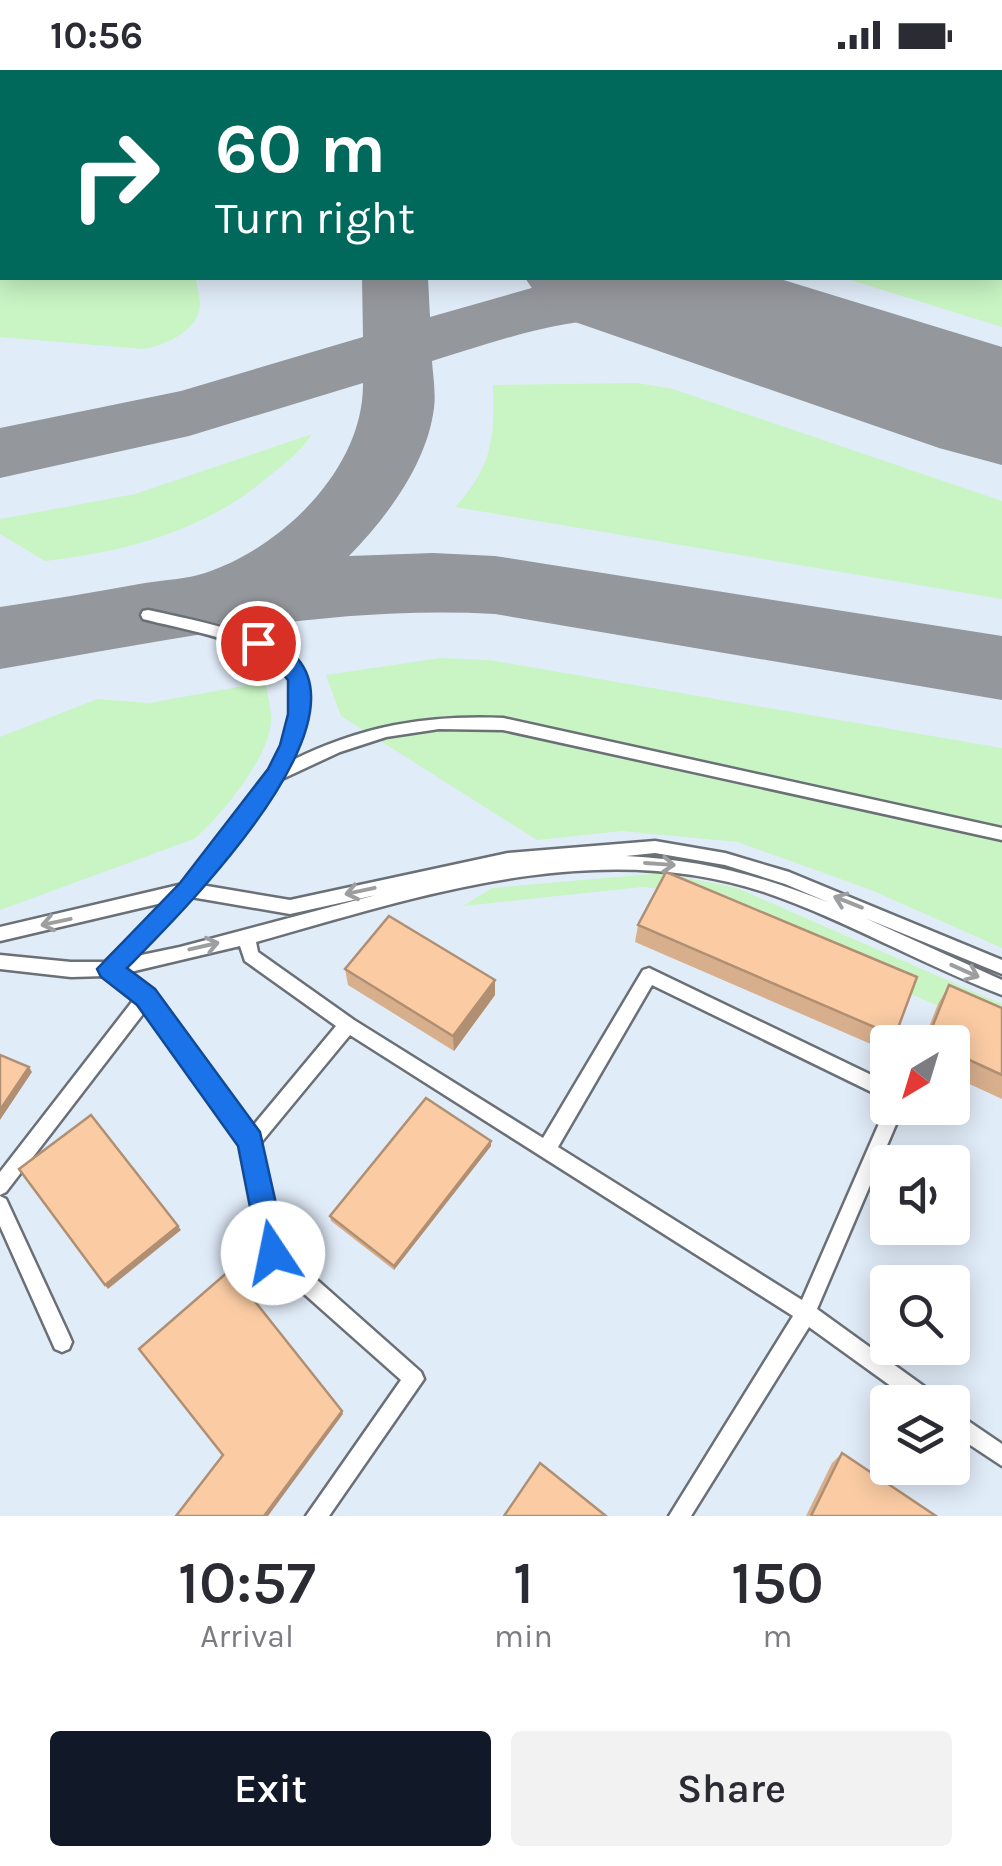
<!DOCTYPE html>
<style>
:root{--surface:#fff;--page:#f2f2f3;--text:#2b2b33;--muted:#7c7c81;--accent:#111827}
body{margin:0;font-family:Karla,sans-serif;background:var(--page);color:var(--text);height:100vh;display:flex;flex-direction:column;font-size:38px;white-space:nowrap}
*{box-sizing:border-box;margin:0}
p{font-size:32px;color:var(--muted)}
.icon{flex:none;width:55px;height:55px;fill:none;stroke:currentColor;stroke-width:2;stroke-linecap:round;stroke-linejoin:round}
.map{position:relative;height:1446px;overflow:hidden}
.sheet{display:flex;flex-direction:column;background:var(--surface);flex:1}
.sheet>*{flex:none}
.guide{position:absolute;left:0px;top:0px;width:1002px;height:210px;box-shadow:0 5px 25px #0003;background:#00695c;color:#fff;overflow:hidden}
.needle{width:65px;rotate:218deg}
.tools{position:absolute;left:870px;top:955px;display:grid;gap:20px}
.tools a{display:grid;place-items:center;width:100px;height:100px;border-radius:10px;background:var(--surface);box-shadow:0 5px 25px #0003;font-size:50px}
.pin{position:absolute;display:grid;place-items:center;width:85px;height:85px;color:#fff;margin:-42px;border:5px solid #fff;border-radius:50%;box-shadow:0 2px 10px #0007}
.me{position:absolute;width:110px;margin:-55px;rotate:349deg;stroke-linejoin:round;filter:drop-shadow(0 0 8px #0008)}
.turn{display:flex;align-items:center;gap:35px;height:210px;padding:0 50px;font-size:45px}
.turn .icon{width:130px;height:130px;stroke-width:2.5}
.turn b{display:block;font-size:70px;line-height:85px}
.eta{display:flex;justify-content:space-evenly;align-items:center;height:170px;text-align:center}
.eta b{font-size:60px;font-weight:600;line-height:70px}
.action{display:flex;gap:20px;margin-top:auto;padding:20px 50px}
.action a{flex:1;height:115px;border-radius:10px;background:var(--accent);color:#fff;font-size:40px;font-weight:600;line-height:115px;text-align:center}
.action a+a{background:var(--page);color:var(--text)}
.status{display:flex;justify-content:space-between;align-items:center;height:70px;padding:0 50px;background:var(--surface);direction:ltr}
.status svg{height:28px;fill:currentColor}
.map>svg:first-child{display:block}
.built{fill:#e1ecf9;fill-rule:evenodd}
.green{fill:#c8f5c3}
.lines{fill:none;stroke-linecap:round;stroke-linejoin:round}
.taxiway{fill:#94979c;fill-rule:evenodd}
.runway{fill:#94979c;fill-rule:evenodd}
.service-casing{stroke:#6b7077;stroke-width:5}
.service{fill:#fff;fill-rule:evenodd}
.wall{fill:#d8af8d}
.shaded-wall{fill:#b08f73}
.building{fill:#fbcca4;stroke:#b08f73;stroke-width:2.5}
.oneway{stroke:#9d9e9f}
.route{fill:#1a73e8;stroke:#114b97;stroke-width:2.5}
</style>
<div class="status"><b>10:56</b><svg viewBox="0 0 49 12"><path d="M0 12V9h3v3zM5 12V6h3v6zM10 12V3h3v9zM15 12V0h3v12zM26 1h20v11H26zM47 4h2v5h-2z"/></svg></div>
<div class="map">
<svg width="1002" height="1446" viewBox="0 0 1002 1446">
<rect width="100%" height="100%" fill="#f3f7fe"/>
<path class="built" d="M0,0H1002V1446H0ZM2,2H1000V208H2ZM888,972H952V1038H888ZM888,1092H952V1158H888ZM888,1212H952V1278H888ZM888,1332H952V1398H888Z"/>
<path class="green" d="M440,0H1002V257L844,208H1000V2Z
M0,83L2,208H196C197,217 202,232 199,242C193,263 163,276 143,279L0,267Z
M637,313L673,319L1002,431V529L455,437C492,397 495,368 493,315Z
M312,364C301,382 284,394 268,407C203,462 127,481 45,491L0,464V449L135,424Z
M440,588L489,590L1002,678V878L871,820L738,772L622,761L537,770L341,646L326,605Z
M266,612C267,624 272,639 271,651C270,687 221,746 194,769L0,840V667L97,629L149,633Z
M662,803L737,818L1002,934V963L663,819L642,817L463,836L492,818Z"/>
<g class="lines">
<path class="taxiway" d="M362,208H428L430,247L542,215L631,209L750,232L760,247L750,262C708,272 671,250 628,249C559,248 497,271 432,291C433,306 436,323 434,338C427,394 387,447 349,486L433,483L495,486L1002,566V630L495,544C327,535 165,571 0,599V537C48,530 96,522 145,513C164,510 187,509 205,503C283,477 364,398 363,313L189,366L0,408V358L181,321L363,267Z"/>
<path class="runway" d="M0,0H66L68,2H2V51Z
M525,208H777L1002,277V395L939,378L549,243Z"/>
<defs>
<path id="service" d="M607,0H621L623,2H610Z
M1000,124H1002V131H1000Z
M148,540C206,553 260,560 304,604C312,633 303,665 291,691C362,656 424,645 503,648L1002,758V770L503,660L439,659L386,667L340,682L282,709L201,815L290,830L508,783L655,771L725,783L789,802L1002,890V904L865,848L1002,910V925C921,894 846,850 764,822C595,766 419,826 256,872L258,882L354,950L543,1068L643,900L649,898L888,1013V1030L652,915L558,1077L802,1230L888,1033V1038H903L817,1239L936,1325L939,1332H913L809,1257L691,1446H669L793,1246L350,965L260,1074L281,1178L421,1302L424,1309L329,1446H306L401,1310L266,1190L243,1075L146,940L6,1122L0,1125V1102L135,928L106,906L71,907L0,899V885L71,892H105L166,832L0,871V857L183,814L271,701L284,675L292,644V610C251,568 197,563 143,549L141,545L143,541ZM655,783L725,795L785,814L830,833C759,805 703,790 626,786ZM376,825L180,877L132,887L191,827L290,844ZM240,876L245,891L336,956L251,1058L152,922L126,903Z
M0,1126L6,1129L69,1265L72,1272L69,1279L62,1282L55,1279L0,1156Z
M952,1340L1002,1374V1396L952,1363Z"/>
</defs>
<use href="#service" class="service-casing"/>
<use href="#service" class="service"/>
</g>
<path class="wall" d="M638,855L895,966L891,972H888L887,981L635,872Z
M345,899L495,910V925L454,981L348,915Z
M949,915L1002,938V1029L952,1006V972H923L938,934Z
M491,1071V1076L394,1200L331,1151L330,1146Z
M842,1383L936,1446H806L832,1393Z"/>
<path class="shaded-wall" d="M495,910V925L454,981L453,966Z
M29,997L32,1002L0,1050V1040Z
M491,1071V1076L394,1200V1196Z
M178,1156L181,1160L108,1219L105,1215Z
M342,1341L343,1344L268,1446H264Z"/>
<path class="building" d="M666,802L917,907L895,966L638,855Z
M389,846L495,910L453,966L345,899Z
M949,915L1002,938V1005L952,982V972H931L927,970Z
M0,985L29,997L0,1040Z
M426,1028L491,1071L394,1196L330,1146Z
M91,1045L178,1156L105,1215L19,1099Z
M230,1200L342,1341L264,1446H176L223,1385L139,1279Z
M842,1383L936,1446H811Z
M540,1393L606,1446H504Z"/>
<defs><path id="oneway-shaft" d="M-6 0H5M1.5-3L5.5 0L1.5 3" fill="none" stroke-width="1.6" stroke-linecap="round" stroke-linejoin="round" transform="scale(2.5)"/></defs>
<g class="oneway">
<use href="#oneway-shaft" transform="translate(660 794) rotate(4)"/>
<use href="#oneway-shaft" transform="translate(360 821) rotate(168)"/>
<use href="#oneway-shaft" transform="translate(848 832) rotate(-158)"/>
<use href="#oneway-shaft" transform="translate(56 852) rotate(168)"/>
<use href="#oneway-shaft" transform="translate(204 876) rotate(-13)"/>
<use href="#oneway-shaft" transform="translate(965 901) rotate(24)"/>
</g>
<path class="route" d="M258,565C415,614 179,845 127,898L155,919L260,1062L287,1183L283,1193L273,1197L263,1193L259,1183L238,1076L137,935L101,907L97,899L180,813L268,699L280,675L288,644V610C276,595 257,587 247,573Z"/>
</svg>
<div class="tools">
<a><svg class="needle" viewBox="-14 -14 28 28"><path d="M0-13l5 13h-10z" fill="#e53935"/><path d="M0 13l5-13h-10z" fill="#7c7c81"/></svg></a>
<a><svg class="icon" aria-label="sound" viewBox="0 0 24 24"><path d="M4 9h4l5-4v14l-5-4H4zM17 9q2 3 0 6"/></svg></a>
<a><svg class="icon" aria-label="search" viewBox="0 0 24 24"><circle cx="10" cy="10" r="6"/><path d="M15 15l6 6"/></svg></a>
<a><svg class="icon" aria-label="layers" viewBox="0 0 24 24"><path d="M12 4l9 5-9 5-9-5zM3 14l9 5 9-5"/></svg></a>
</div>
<div class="pin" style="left:258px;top:573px;background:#d93025"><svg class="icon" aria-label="arrive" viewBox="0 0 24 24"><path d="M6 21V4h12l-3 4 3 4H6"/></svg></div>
<svg class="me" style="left:273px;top:1183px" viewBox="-20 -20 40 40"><circle r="19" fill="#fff"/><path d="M0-13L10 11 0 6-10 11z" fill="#1a73e8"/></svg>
<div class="guide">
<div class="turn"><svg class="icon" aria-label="right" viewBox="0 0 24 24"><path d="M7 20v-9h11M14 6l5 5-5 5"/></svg><div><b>60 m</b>Turn right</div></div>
</div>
</div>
<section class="sheet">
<div class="eta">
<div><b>10:57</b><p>Arrival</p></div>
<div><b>1</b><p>min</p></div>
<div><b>150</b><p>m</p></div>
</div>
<div class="action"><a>Exit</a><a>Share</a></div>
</section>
